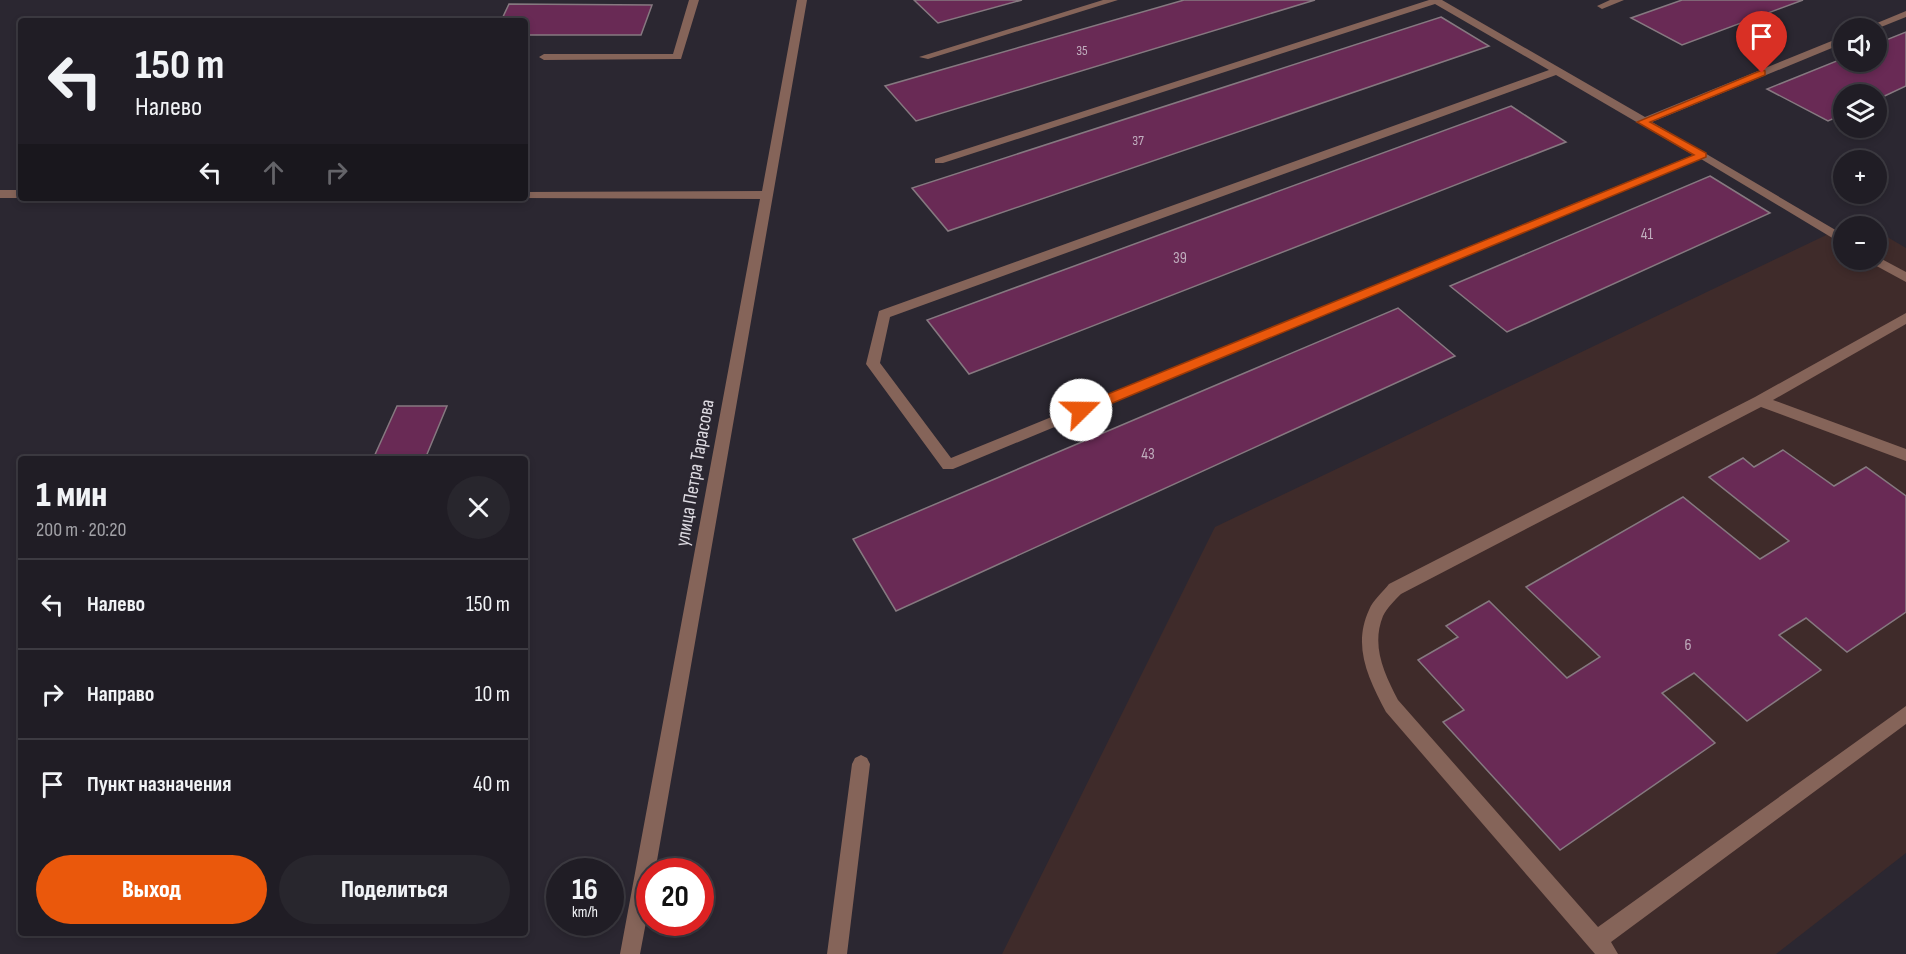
<!DOCTYPE html>
<html lang="ru">
<meta charset="utf-8">
<style>
:root{--surface:#201d25;--page:#28262d;--text:#f1f3f6;--muted:#a2a2a7;--line:#3d3b42;--accent:#ea580c}
body{margin:0;font-family:"Sofia Sans Condensed",sans-serif;background:var(--page);color:var(--text);height:100vh;display:flex;flex-direction:column;font-size:22px;white-space:nowrap}
*{box-sizing:border-box;margin:0}
p{font-size:20px;color:var(--muted)}
.icon{flex:none;width:33px;height:33px;fill:none;stroke:currentColor;stroke-width:2;stroke-linecap:round;stroke-linejoin:round}
.map{position:relative;flex:1;overflow:hidden}
.panel{position:absolute;left:18px;top:456px;width:510px;height:480px;display:flex;flex-direction:column;background:var(--surface);border-radius:6px;box-shadow:0 3px 9px #0003,0 0 0 2px var(--line)}
.panel>*{flex:none}
.top-card{position:absolute;left:18px;top:18px;width:510px;height:183px;border-radius:6px;box-shadow:0 3px 9px #0003,0 0 0 2px var(--line);background:#201d25;color:var(--text);overflow:hidden}
.controls{position:absolute;left:1833px;top:18px;display:grid;gap:12px}
.controls a{display:grid;place-items:center;width:54px;height:54px;border-radius:50%;background:var(--surface);box-shadow:0 3px 9px #0003,0 0 0 2px var(--line);font-size:30px}
.speed{position:absolute;left:546px;top:858px;display:flex;gap:12px;font-size:30px;font-weight:700;text-align:center}
.speed>*{display:grid;place-content:center;width:78px;height:78px;border-radius:50%;background:var(--surface);box-shadow:0 3px 9px #0003,0 0 0 2px var(--line);line-height:1}
.speed small{font-size:15px;font-weight:400}
.speed .limit{border:9px solid #d22;background:#fff;color:#111}
.pin{position:absolute;display:grid;place-items:center;width:51px;height:51px;color:#fff;margin:-62px -26px;border-radius:50% 50% 50% 0;rotate:-45deg;box-shadow:0 0 6px #0007}
.pin .icon{rotate:45deg}
.me{position:absolute;width:66px;margin:-33px;rotate:68deg;stroke-linejoin:round;filter:drop-shadow(0 0 4px #0008)}
.turn{display:flex;align-items:center;gap:21px;height:126px;padding:0 18px;font-size:27px}
.turn .icon{width:78px;height:78px;stroke-width:2.5}
.turn b{display:block;font-size:42px;line-height:51px}
.lanes{display:flex;align-items:center;height:57px;padding:0 18px;background:#0003;justify-content:center;gap:30px;direction:ltr}
.lanes .off{opacity:.35}
.round{display:grid;place-items:center;flex:none;width:63px;height:63px;border-radius:32px;background:var(--page)}
.summary{display:flex;align-items:center;justify-content:space-between;height:102px;padding:0 18px}
h1{font-size:36px;font-weight:800;line-height:45px}
.primary-button{display:flex;gap:12px;margin-top:auto;padding:12px 18px}
.primary-button a{flex:1;height:69px;border-radius:36px;background:var(--accent);color:#fff;font-size:24px;font-weight:800;line-height:69px;text-align:center}
.primary-button a+a{background:var(--page);color:var(--text)}
ul{padding:0;list-style:none}
li{display:flex;align-items:center;gap:18px;height:90px;padding:0 18px;border-top:2px solid var(--line)}
li div{flex:1}
li b{display:block;font-size:22px}
li em{font-style:normal}
.map>svg:first-child{display:block}
.education{fill:#3f2b2a}
.building{fill:#692a55;stroke:#867980;stroke-width:1.5}
.lines{fill:none;stroke-linecap:round;stroke-linejoin:round}
.minor{fill:#856459;fill-rule:evenodd}
.route{fill:#ea580c;stroke:#983908;stroke-width:1.5}
.labels{text-anchor:middle;dominant-baseline:central;stroke-width:4.5;stroke-linejoin:round;paint-order:stroke}
.far-number-label{font-size:14px;fill:#c0aebe}
.number-label{font-size:16px;fill:#c0aebe}
.street-label{font-size:20px;fill:#dddae1;stroke:#2b2731}
</style>
<div class="map">
<svg width="1906" height="954" viewBox="0 0 1906 954">
<rect width="100%" height="100%" fill="#2b2731"/>
<path class="education" d="M1843,227L1844,260H1876L1877,231L1906,248V853L1776,954H1002L1215,527Z"/>
<path class="building" d="M914,0H1022L938,23Z
M1184,0H1315L916,121L885,86Z
M1682,0H1803L1682,45L1631,18Z
M509,4L652,5L641,35H525V21H501Z
M1441,17L1489,46L948,231L912,188Z
M1906,32V86L1876,100V94H1844V114L1828,121L1767,89L1844,58V62H1876V44Z
M1511,106L1566,142L969,374L927,320Z
M1710,176L1770,213L1507,332L1450,286Z
M1398,308L1455,356L896,611L853,539Z
M397,406H447L425,459H373Z
M1783,450L1834,486L1866,467L1906,496V612L1847,652L1806,618L1779,635L1821,670L1747,721L1694,673L1662,693L1715,743L1560,850L1443,722L1464,710L1418,660L1458,637L1446,626L1489,601L1567,678L1600,657L1526,587L1683,497L1760,559L1789,541L1709,477L1743,458L1754,467Z"/>
<g class="lines">
<path class="minor" d="M689,0H699L681,59L544,60L539,57L544,54H673Z
M797,0H807L655,872H650V901L640,954H620L760,199L520,198H525V192L762,191Z
M1103,0H1118L928,59L919,57Z
M1429,0H1442L1645,117L1844,36V43L1652,122L1844,235V245L1701,159L953,469H943L866,364L879,311L1549,70L1435,4L943,163H935V159ZM1556,75L1693,155L951,458L880,363L890,317Z
M1610,0H1624L1602,9L1597,6Z
M1906,11V17L1876,29L1865,28Z
M0,190H21V198H0Z
M1876,256L1906,272V282L1871,263L1869,260H1876Z
M1906,313V324L1773,400L1906,449V461L1761,407L1401,594C1395,600 1387,608 1383,616C1371,646 1384,673 1398,700L1598,927L1906,706V724L1611,942L1618,954H1595L1386,712C1369,679 1352,647 1369,610C1373,600 1383,592 1389,584L1755,397Z
M861,755L867,758L870,764L847,954H827L852,764L855,758Z"/>
</g>
<path class="route" d="M1762,70L1765,71V75L1650,122L1706,153V157L1086,414L1081,415L1075,410L1076,407L1694,155L1637,122Z"/>
<g class="labels">
<g class="far-number-label">
<text x="1082" y="50">35</text>
<text x="1138" y="140">37</text>
</g>
<g class="number-label">
<text x="1647" y="234">41</text>
<text x="1180" y="258">39</text>
<text x="1148" y="454">43</text>
<text x="1688" y="645">6</text>
</g>
<g class="street-label">
<text transform="translate(695 473) rotate(-80)">улица Петра Тарасова</text>
</g>
</g>
</svg>
<div class="controls">
<a><svg class="icon" aria-label="sound" viewBox="0 0 24 24"><path d="M4 9h4l5-4v14l-5-4H4zM17 9q2 3 0 6"/></svg></a>
<a><svg class="icon" aria-label="layers" viewBox="0 0 24 24"><path d="M12 4l9 5-9 5-9-5zM3 14l9 5 9-5"/></svg></a>
<a>+</a>
<a>−</a>
</div>
<div class="speed"><div>16<small>km/h</small></div><div class="limit">20</div></div>
<div class="pin" style="left:1762px;top:73px;background:#d93025"><svg class="icon" aria-label="arrive" viewBox="0 0 24 24"><path d="M6 21V4h12l-3 4 3 4H6"/></svg></div>
<svg class="me" style="left:1081px;top:410px" viewBox="-20 -20 40 40"><circle r="19" fill="#fff"/><path d="M0-13L10 11 0 6-10 11z" fill="#ea580c"/></svg>
<div class="top-card">
<div class="turn"><svg class="icon" aria-label="left" viewBox="0 0 24 24"><path d="M17 20v-9H6M10 6l-5 5 5 5"/></svg><div><b>150 m</b>Налево</div></div>
<div class="lanes"><svg class="icon" aria-label="left" viewBox="0 0 24 24"><path d="M17 20v-9H6M10 6l-5 5 5 5"/></svg><svg class="icon off" aria-label="ahead" viewBox="0 0 24 24"><path d="M12 20V5M6 11l6-6 6 6"/></svg><svg class="icon off" aria-label="right" viewBox="0 0 24 24"><path d="M7 20v-9h11M14 6l5 5-5 5"/></svg></div>
</div>
<section class="panel">
<div class="summary"><div><h1>1 мин</h1><p>200 m · 20:20</p></div><a class="round"><svg class="icon" aria-label="close" viewBox="0 0 24 24"><path d="M6 6l12 12M18 6L6 18"/></svg></a></div>
<ul>
<li><svg class="icon" aria-label="left" viewBox="0 0 24 24"><path d="M17 20v-9H6M10 6l-5 5 5 5"/></svg><div><b>Налево</b></div><em>150 m</em></li>
<li><svg class="icon" aria-label="right" viewBox="0 0 24 24"><path d="M7 20v-9h11M14 6l5 5-5 5"/></svg><div><b>Направо</b></div><em>10 m</em></li>
<li><svg class="icon" aria-label="arrive" viewBox="0 0 24 24"><path d="M6 21V4h12l-3 4 3 4H6"/></svg><div><b>Пункт назначения</b></div><em>40 m</em></li>
</ul>
<div class="primary-button"><a>Выход</a><a>Поделиться</a></div>
</section>
</div>
